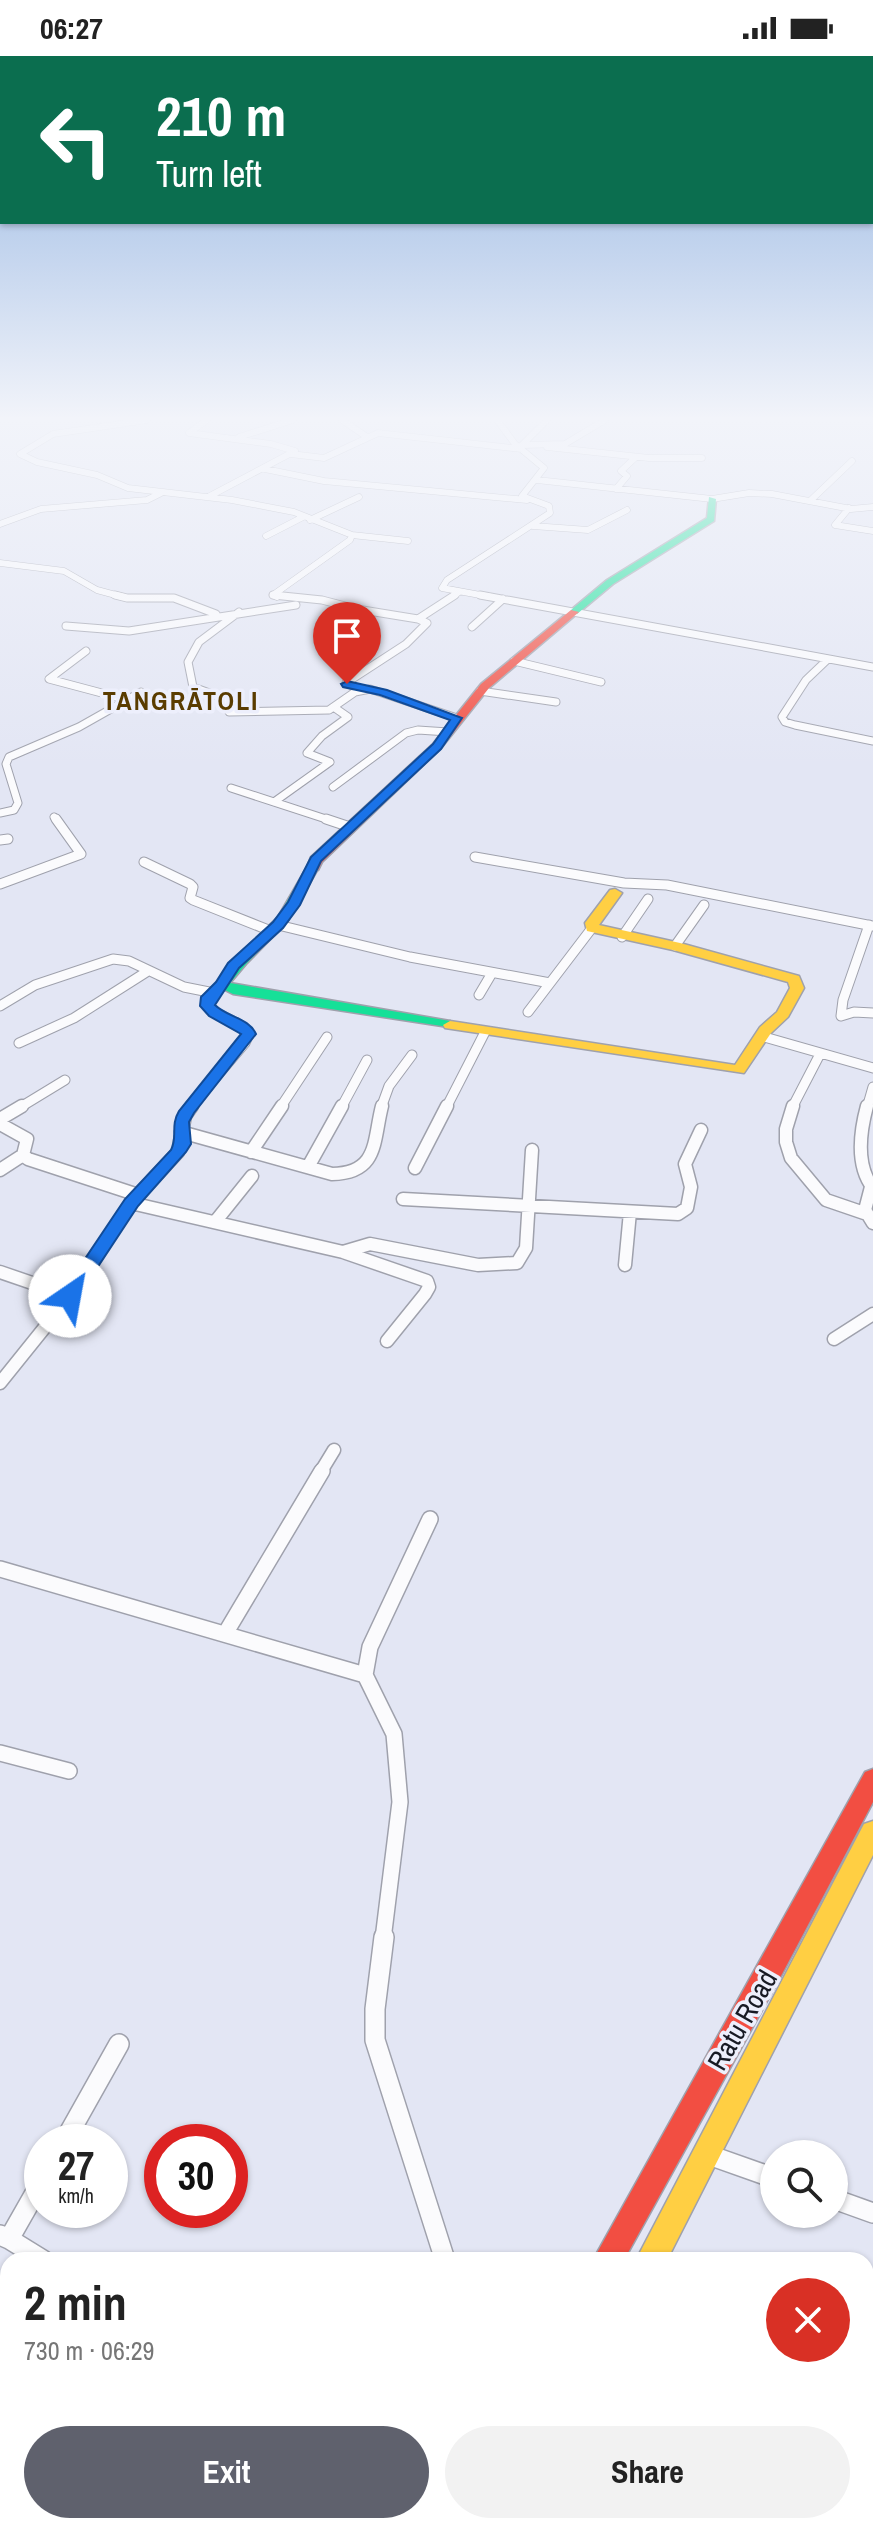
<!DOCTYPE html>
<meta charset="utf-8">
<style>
:root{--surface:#fff;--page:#f2f2f2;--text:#222;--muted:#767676;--accent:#5f616d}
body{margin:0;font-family:"Archivo Narrow",sans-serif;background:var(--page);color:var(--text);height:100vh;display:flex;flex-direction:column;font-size:30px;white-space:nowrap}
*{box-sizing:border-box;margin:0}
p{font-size:26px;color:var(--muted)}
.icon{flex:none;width:44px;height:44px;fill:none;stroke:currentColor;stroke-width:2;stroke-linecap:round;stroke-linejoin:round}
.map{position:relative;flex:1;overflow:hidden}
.drawer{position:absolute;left:0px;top:2196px;width:874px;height:282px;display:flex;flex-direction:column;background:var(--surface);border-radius:24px 24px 0 0;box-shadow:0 2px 6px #0004}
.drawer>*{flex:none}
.banner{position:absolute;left:0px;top:0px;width:874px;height:168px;box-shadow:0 2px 6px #0004;background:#0b6e4f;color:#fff;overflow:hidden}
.tools{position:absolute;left:760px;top:2084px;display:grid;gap:16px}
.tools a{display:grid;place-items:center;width:88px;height:88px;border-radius:50%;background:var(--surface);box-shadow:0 2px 6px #0004;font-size:40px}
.speed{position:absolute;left:24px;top:2068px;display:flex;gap:16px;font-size:40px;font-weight:700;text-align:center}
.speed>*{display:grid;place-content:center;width:104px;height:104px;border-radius:50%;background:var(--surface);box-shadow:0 2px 6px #0004;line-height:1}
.speed small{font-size:20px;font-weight:400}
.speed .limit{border:12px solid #d22;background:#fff;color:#111}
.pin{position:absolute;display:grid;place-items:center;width:68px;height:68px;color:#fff;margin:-82px -34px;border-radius:50% 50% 50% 0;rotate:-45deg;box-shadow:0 0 8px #0007}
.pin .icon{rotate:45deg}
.me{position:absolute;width:88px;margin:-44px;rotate:33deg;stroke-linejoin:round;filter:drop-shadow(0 0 6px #0008)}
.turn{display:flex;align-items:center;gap:28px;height:168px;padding:0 24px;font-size:36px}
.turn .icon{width:104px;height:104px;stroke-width:2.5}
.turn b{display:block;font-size:56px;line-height:68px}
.round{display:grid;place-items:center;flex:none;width:84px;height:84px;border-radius:42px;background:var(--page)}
.head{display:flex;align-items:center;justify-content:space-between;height:136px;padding:0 24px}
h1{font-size:48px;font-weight:700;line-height:60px}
.primary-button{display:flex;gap:16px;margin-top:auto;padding:16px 24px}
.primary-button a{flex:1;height:92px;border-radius:48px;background:var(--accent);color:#fff;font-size:32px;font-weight:700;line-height:92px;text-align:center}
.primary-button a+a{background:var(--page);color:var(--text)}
.status{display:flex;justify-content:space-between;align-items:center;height:56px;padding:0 40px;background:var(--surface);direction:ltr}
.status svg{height:22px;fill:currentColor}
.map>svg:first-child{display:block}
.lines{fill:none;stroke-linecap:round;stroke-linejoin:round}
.street-far5-casing{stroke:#9fa1ac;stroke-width:7}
.street-far4-casing{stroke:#9fa1ac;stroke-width:9}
.street-far3-casing{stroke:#9fa1ac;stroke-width:11}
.street-far2-casing{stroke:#9fa1ac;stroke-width:15}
.street-far1-casing{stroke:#9fa1ac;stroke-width:18}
.street-casing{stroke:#9fa1ac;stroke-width:22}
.fast-casing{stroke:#9fa1ac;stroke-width:3}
.slow-casing{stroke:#9fa1ac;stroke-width:3}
.jam-casing{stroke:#9fa1ac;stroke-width:3}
.street-far5{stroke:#fbfbfd;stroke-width:6}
.street-far4{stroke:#fbfbfd;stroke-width:7}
.street-far3{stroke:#fbfbfd;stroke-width:9}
.street-far2{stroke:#fbfbfd;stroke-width:12}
.street-far1{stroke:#fbfbfd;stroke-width:15}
.street{stroke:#fbfbfd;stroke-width:19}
.fast{fill:#16e098;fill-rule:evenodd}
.slow{fill:#ffcf43;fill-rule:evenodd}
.jam{fill:#f24e42;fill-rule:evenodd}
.route{fill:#1a73e8;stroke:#114b97;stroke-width:2}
.labels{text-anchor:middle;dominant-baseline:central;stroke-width:7;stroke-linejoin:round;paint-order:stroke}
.far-district-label{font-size:26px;font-weight:bold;letter-spacing:2px;fill:#5a3c00;stroke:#edeffc}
.near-street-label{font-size:28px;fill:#181a24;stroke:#edeffc}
</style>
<div class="status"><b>06:27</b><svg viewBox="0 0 49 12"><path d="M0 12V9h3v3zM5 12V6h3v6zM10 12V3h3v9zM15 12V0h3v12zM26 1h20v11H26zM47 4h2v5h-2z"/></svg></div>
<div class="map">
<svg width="873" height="2477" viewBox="0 0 873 2477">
<rect width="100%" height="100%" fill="#e3e6f4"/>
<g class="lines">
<defs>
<path id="street-far5" d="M147,364L53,378L20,398L37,406L97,419L128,432L232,444L294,456L352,479L350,484L273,539L277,541
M207,364L189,377L271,388L295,395L208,441
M342,364L367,381
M239,381L293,364
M522,389L565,388L605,364
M520,391L547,364
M547,391L649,402H702
M291,398L324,402L378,377L522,393
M265,413L324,425L527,444
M537,424L712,443L749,437L772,438L851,453L873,451
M616,433L627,420L621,415L636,401
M811,444L852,405
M849,452L835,469L873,475
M310,464L359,441
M0,468L41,453L147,444L161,437
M533,470L588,474L627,454
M352,479L408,485
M266,480L303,461
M0,507L64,515L97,534L123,541
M452,541L459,536
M491,541L442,532L447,524L550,457L549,450L522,440L544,412L515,388L497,364"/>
<path id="street-far4" d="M115,539L127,542H174L216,558
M273,539L322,544L345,550
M480,539L873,611
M338,550L418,563
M239,556L199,586L188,606L193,631L223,642L229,656L329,654L355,636L370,633L457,662
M66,570L129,575L296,549
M472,571L503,543
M86,595L49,623L128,644
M828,603L806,624L782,661L785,666L795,669L873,685
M514,605L601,626
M362,634L346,627L406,588L427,567L418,563L455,539
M480,635L556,646
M333,731L406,677L418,674L448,676
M231,732L332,765
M274,746L330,706L307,697L322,680L348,661L335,652
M0,757L14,754L18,747L6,708L9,701L79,671L141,636
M54,761L57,765"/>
<path id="street-far3" d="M326,763L350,771
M0,784L8,783
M475,801L624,827L667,829L873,870
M144,806L190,828L193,831L190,842L193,844L271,875
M0,828L81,798L56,763
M278,869L410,901L550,927
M869,869L843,944L841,960L854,956L873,957
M622,881L648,843
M675,890L704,849
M479,939L492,917
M0,950L35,929L113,903L129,905L184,931L214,937
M528,956L592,872
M761,980L873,1012
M19,987L74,962L148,915
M19,1052L65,1024
M190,1052L245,987L249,978C241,964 219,962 207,950L209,941L222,929
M280,1052L327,981
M341,1052L367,1004
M381,1052L389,1030L412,999
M446,1052L485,976
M792,1052L820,998
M867,1052L873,1031"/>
<path id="street-far2" d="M793,1050L786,1073V1086L791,1102L826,1144L864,1157
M867,1050C860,1076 855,1109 873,1132
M0,1063L22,1050
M0,1068L27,1083L23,1099L28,1103L138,1139
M181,1076L332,1118C379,1117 373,1085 382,1050
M251,1096L282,1050
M308,1111L342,1050
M415,1112L447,1050
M0,1114L23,1099
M871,1131L865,1154L873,1167
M403,1143L678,1158L687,1152L691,1131L685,1108L701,1074
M131,1147L343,1196L427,1225L429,1231L425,1238L387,1285
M215,1166L252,1120
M343,1196L370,1188L478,1209L517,1207L526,1192L532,1094
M625,1209L630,1156
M0,1216L70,1240
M834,1283L873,1258
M0,1327L70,1240L131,1147L178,1096L185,1060L192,1050
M320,1417L334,1394"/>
<path id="street-far1" d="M0,1513L365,1619
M225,1578L322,1415
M0,1697L69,1715
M383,1883L400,1746L394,1678L365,1619L370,1591L430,1463"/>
<path id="street" d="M384,1881L375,1953V1984L445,2204
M64,2086L119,1988
M706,2098L774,2122
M834,2143L873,2157
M0,2179L9,2183L42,2125
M9,2183L43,2204
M0,2342L8,2328"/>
<path id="fast" d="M709,441L716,443L714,465L613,528L577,558H571V554L607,524L707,462Z
M313,807L319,811L287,866L246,908L230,927L450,965L457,969L455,972L233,938L215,929L236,902L278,861L307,811Z
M496,2470H529L526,2477H493Z"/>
<path id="slow" d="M615,833L622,837L599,869L680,887L799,920L804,932L788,961L771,977L744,1017L445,972L443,969L450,965L735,1009L760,971L777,956L790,932L788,926L673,894L587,875L585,867L610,834Z
M873,1765V1799L667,2204H636L864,1768Z"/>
<path id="jam" d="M571,554L579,556L489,632L441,692L322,806L318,814H308L307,811L311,801L433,688L481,628Z
M873,1713V1746L782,1918L624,2204H593L865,1716Z
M448,2470H481L478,2477H445Z"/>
</defs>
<use href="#street-far5" class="street-far5-casing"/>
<use href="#street-far4" class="street-far4-casing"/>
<use href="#street-far3" class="street-far3-casing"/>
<use href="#street-far2" class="street-far2-casing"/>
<use href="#street-far1" class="street-far1-casing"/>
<use href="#street" class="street-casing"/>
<use href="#fast" class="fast-casing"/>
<use href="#slow" class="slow-casing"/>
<use href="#jam" class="jam-casing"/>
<use href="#street-far5" class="street-far5"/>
<use href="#street-far4" class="street-far4"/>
<use href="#street-far3" class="street-far3"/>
<use href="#street-far2" class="street-far2"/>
<use href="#street-far1" class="street-far1"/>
<use href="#street" class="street"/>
<use href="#fast" class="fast"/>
<use href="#slow" class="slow"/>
<use href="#jam" class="jam"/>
</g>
<linearGradient id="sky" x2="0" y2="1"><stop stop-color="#8db0e0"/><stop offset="0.51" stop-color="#f2f4fa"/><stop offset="1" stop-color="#f2f4fa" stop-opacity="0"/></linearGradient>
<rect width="873" height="711" fill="url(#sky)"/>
<path class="route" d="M347,625L387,634L462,662L441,693L321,805L300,849L283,872L239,912L215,949C227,961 249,962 256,978L194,1057L189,1066L191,1088L186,1096L138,1150L76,1244H63L60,1240L125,1143L171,1094C178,1081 170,1070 179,1055L241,978L209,960L200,950L201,941L216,926L228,907L273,866L288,846L311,801L433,688L450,664L380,639L343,631L341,628Z"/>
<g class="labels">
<g class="far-district-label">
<text x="181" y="644">TANGRĀTOLI</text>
</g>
<g class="near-street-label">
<text transform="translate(742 1964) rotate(-60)">Ratu Road</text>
</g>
</g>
</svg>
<div class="tools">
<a><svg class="icon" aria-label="search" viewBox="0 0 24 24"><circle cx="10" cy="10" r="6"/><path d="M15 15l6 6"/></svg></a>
</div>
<div class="speed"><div>27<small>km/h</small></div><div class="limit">30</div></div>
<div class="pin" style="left:347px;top:628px;background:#d93025"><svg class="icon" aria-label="arrive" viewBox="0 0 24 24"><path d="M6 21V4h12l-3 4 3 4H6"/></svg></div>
<svg class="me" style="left:70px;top:1240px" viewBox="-20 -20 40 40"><circle r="19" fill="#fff"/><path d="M0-13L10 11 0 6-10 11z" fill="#1a73e8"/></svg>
<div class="banner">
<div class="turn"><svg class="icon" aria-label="left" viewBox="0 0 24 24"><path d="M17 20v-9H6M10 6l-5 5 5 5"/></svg><div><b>210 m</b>Turn left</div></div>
</div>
<section class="drawer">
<div class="head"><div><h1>2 min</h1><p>730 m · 06:29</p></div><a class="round" style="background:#d93025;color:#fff"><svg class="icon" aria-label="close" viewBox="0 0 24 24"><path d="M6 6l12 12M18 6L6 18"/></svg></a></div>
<div class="primary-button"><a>Exit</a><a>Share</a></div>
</section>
</div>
